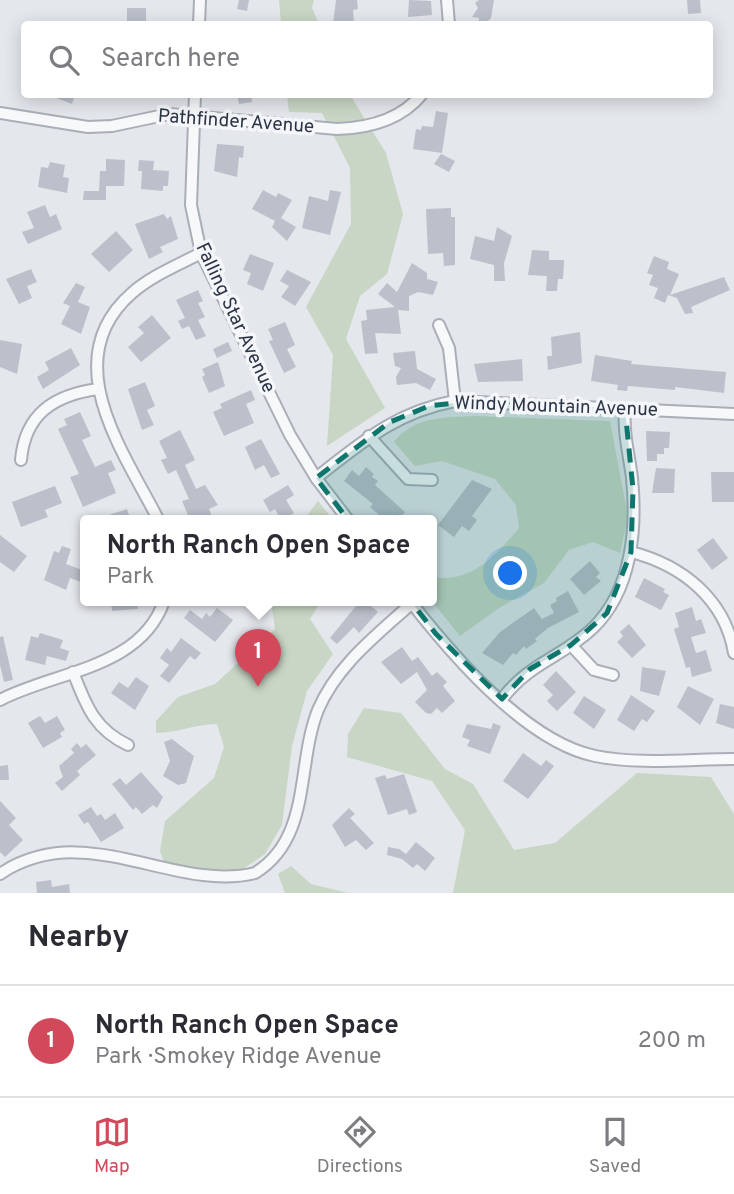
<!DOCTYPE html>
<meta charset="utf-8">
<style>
:root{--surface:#fff;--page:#f2f2f3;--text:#2b2b33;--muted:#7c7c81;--line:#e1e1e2;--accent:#d1495b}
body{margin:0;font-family:Overpass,sans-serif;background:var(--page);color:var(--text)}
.you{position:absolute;left:511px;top:574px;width:24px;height:24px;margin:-18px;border:5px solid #fff;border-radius:50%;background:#1a73e8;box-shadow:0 0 0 10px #1a73e833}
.badge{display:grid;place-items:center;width:46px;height:46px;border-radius:50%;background:var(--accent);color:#fff;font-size:23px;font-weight:700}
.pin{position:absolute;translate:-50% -58px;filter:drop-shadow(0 2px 4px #0008)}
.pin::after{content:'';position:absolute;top:37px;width:24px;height:21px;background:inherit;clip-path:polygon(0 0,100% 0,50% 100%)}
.popup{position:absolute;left:80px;top:515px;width:357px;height:91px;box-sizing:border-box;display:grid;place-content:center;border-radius:7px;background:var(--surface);filter:drop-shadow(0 2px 5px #0005);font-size:23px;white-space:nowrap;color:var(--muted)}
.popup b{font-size:26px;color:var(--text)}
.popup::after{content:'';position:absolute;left:50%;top:100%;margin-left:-14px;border:14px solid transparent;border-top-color:var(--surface)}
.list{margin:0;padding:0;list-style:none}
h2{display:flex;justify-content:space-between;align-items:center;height:91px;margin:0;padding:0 28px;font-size:30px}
h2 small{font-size:23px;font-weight:400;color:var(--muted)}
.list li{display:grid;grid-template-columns:46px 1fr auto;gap:21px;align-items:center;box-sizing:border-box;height:112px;padding:0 28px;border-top:2px solid var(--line)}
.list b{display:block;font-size:26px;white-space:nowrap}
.list p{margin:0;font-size:23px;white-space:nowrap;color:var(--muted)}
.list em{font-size:23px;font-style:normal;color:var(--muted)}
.icon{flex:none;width:38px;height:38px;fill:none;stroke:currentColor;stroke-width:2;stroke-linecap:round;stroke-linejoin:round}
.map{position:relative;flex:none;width:734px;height:893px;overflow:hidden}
.search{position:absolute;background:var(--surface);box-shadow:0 4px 18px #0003;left:21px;right:21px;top:21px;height:77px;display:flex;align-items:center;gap:18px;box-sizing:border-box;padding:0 24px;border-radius:7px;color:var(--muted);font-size:26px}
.sheet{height:203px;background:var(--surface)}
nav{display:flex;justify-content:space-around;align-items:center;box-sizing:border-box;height:98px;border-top:2px solid var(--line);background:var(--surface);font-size:19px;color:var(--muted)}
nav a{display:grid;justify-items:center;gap:4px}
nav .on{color:var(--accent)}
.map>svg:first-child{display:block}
.green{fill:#c9d6c5}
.building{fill:#bbc0ca}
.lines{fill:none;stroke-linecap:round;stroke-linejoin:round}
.minor-casing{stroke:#a9aeb7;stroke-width:14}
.minor{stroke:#f7f8fa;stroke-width:10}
.marked{fill:#0f766e;fill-opacity:0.2;stroke:#0f766e;stroke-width:5;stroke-dasharray:14 9;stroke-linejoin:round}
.labels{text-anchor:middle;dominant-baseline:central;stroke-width:7;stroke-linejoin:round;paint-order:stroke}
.street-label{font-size:19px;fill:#2b3445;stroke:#f4f6f9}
</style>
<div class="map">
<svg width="734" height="893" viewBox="0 0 734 893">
<rect width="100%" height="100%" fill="#e4e7ec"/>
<path class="green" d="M279,0h35l-2,8 7,16h-38z
M287,95h63l36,58 17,61 -16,60 -27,22 -14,43 39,69 -58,38 6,-91 -27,-48 45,-83 -1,-56 -28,-55 -33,-1z
M475,416l135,5 18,96 -8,36 -27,-11 -24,8 -25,33 -45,25 -39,28 -29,-36v-23c41,7 65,-22 88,-49l-3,-23 -21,-26 -53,-18 -27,5 -21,-24c19,-25 50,-25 81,-26z
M318,501l16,20h-31z
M271,601h50l-11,18 23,35 -26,37 -15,55 -10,79 -17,29 -28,19 -41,5 -31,-13 -5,-14 5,-30 49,-43 10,-31 -7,-23c-22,0 -39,9 -61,9v-12l22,-24 37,-13 60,-55z
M364,708l37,5 44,56 28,15 41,66 41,-7 82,-70 74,4 23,37v79h-281l12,-63 -33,-49 -85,-24 1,-23z
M291,866l20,18 37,9h-63l-7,-19z"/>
<path class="building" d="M239,0h10l-2,11 -10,-2z
M336,0h21l1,9 -5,1 1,14h-21z
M409,0l22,1 1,14 -24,2z
M479,0h15l-3,18 -6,6h-7l1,-6 -7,-1 6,-9 -3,-5z
M687,0h13l1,13 -13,1z
M127,8h19v16h-19z
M46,94h29l-3,10z
M237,94h14l1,8 -13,2z
M436,111l12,2 -6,40 -29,-4 3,-20 5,1 1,-4 11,1z
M217,144l27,2 -1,12 -4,-1 -2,20 -23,-6z
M441,154l14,7 -6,11 -15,-8z
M106,159l19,1 -1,26h-18v14h-23l1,-9h15l1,-20h6z
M139,160l15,1 -1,9 16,1 -1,15h-5v5l-22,-2 1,-18h-4z
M50,162l15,3 -2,12 6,1 -2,15 -29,-6 3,-20 7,1z
M263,190l13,7 2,-4 14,7 -11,18 15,9 -9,14 -15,-14 3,-6 -23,-12z
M330,190l11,2 -11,43 -28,-7 7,-32 19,5z
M45,205l5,12 6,-3 6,15 -34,15 -6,-12 12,-4 -7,-16z
M451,208v9h4v48l-11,1 -1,-13 -15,1 -2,-45z
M164,214l3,5 4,-3 7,23 -18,8 3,5 -14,7 -14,-35z
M497,227l15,9 -8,27 1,18h-11v-16l-24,-6 5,-23 19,5z
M116,231l17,19 -24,22 -18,-18z
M532,250l17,1v9h15l-1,19h-5l-1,12h-11l1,-15 -19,-1z
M250,254l24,9 -11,28 -16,-7 4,-11 -8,-3z
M654,256l15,6 -2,7 12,5 -9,21 54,-18 6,13 -39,17 2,6 -8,1 -8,-16 -9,-3 -3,8 -11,-5 4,-10 -9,-3 4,-10 -6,-2z
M412,263l15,10v6l11,3 -5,13 -15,-3 -9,4v15l-11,-1 3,24 -26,-1 3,20 -13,1 -4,-33 6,-1 -1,-10 29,-3 -17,-13 9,-11 10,9z
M31,269l6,13 -10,4 5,12 -13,6 -13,-25z
M287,270l24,12 -16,24 -14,-9 8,-11 -9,-5z
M76,283l9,4 -7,15 12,5 -9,27 -20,-10 9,-18 -7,-3z
M198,290l5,11 -5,2 7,14 -7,3 8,16 -10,4 -7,-14 -7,3 -4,-8 7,-3 -9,-18z
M152,315l19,23 -30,24 -13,-15 16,-14 -6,-6z
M285,322l10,23 -8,4 9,18 -12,6 -15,-32 4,-1 -5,-11z
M580,332l2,31 -34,7 -1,-14h5l-1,-19z
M0,340l22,4 -5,30 -17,-7z
M228,342l4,9 -15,7 -4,-9z
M71,348l9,17 -37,24 -6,-12 12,-7 -4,-8z
M415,351l2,18 19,10 -6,11 -14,-7 -19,2 -1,-8 5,-9 -6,-2 -2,-13z
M595,355l37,6 -1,3 95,8 -2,21 -49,-6v3l-47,-4 -1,5 -10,-1 1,-5 -27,-4z
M522,359l1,22 -45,1 -4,-18z
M218,362l7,24 -16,7 -7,-16 3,-2 -3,-6z
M145,382l10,24 -8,4 7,15 -12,5 -14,-41z
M251,390l4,10 -9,4 8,19 -30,13 -11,-24 9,-4 -2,-4z
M80,412l11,24 -9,4 13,27 16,-7 5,10 -8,3 8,20 -33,14 -13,-30 9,-3 -21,-45 9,-4 -3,-6z
M180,430l15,30 -10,5 11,24 9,-4 13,20 -9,4 3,8 -9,4h-28l13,-6 -6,-14 7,-2 -13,-29 -8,4 -7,-14 6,-2 -8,-17z
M646,431l24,1 -1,16h-5v6h-7v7h-10z
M261,439l19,35 -9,4 -7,-13 -9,5 -10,-23z
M366,467l8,7 -2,3 6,4 -3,4 30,27 -6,7 -7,-5 -6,7 -16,-14 3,-3 -29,-23 8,-11 7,6z
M656,468l19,1 -1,24h-22z
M711,472h23v30h-22z
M472,480l20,9 -20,27 5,4 -8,11 -7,-5 -8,11 -16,-12z
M288,485l6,10 -8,5 8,13 -13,7 -6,-11 -5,3 -7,-12z
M55,486l7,17 -17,7 3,7 -27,10 -9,-25z
M127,509l4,12h-20l-2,-6z
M0,535l27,21 -13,16 -14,-10z
M713,538l15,20 -16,12 -15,-20z
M62,546l9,3 -5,15 19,7 -4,11 -11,-4 -4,12 -22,-10 10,-29 5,2z
M590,561l10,12 -4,4 5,4 -17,14 -14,-16z
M644,578l21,11 -2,3 6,3 -8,15 -26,-13z
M568,591l11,21 -31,16 -13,11 2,2 -11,8 -2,-3 -8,9 -3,-2 -10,12 -21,-12 18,-21 34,-24 8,11 12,-6 -4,-8 7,-4 -1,-3z
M111,601h26l1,8 -26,2z
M360,601h16l-5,5 7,6 -19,21 -5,-6 -17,17 -7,-6z
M692,607l4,14 5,-2 5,14 -15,4 5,16 10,-3 6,21 -20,6 -2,-10 -4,1 -12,-39 5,-2 -4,-14z
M217,608l16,12 -18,22 -31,-24 6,-8 12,9 4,-6 4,4z
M629,624l17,21 -14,13 -15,-16 6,-6 -3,-4z
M40,633l23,7 -3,8 9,3 -3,10 -19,-5 -2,9 -20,-5 6,-24 7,2z
M3,636l10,44 -9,2 -4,-17v-28z
M181,638l20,15 -6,7 -5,-4 -21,27 -9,-7 9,-11 -9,-7 7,-10 4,4z
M402,647l10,14 6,-4 14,19 5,-4 10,10 -4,4 12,15 -13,12 -5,-5 -6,6 -5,-1 -11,-11 12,-12 -10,-18 -16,12 -20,-22z
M642,667l24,4 -7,25 -19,-5z
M556,671l20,21 -19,19 -10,-10 6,-6 -10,-10z
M136,677l13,9 -14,24 -24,-17 8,-11 9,6z
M688,686l26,13 -14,26 -23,-18z
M631,695l24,16 -8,11 -5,-3 -8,12 -17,-11z
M584,696l22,14 -12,19 -21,-16z
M720,704l14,3v22l-18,-6z
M40,716l5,7 12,-7 8,14 -5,3 2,4 -19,11 -15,-25z
M493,723l8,3 -11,28 -23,-8 3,-6 -8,-3 5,-13 24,5z
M172,739l22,17 -8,27 -8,2 -15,-9 7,-15 -6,-19z
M77,743l4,5 5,-4 10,11 -19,16 3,4 -18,16 -7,-8 8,-6 -4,-11 15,-13 -3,-4z
M523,753l18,13 5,-6 8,6 -26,33 -25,-18z
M8,765l1,15h-9v-14z
M141,772l22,25 -6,11 -4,-3 -11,9 -6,-7 -3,3 -21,-26 8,-6 6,7z
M404,774l13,38 -8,3 -2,-6 -19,6 -13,-37 10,-3 2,4z
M0,801l16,17 -7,7 14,15 -18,17 -5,-5z
M91,807l6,9 4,-2 4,6 10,-7 9,15 -23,14 -13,-20 -4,2 -6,-9z
M349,808l6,6 -5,4 24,25 -8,7 -10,-10 -11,7 -13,-22z
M416,842l19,16 -10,13 -8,-7 -4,4 -11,-9 -15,-4 1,-8 11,2 7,5z
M51,880l1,7 17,-3 1,9h-33l-1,-11z"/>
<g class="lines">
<g class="minor-casing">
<path id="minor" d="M447,0l2,24
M199,24l1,-24
M195,94l-4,111 10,48 89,182 26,43 33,43
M0,113l88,14 24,-1 57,-12 168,15c32,-1 64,-9 85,-35
M439,325l10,23 6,53
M369,436l39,43 24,1
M21,460c4,-46 33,-65 77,-71
M316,478c46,-36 80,-66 139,-77l279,13
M159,521c-35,-69 -104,-161 -27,-228 19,-17 46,-28 69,-40
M631,552c51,13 94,47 103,101
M410,601c42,54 117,141 185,155 45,9 94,3 139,3
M571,645l23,25 19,5
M73,672c13,33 21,57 55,73
M502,699c28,-37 61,-42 91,-71 39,-38 44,-99 39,-150 -3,-24 -9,-45 -7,-69
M0,700c55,-29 141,-31 164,-99
M0,874c85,-57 173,19 255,-1 57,-35 41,-108 63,-163 19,-45 59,-75 94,-107"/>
</g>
<use href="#minor" class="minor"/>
</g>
<path class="marked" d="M481,400l144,9 8,80 -2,63 -24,61 -36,32 -41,24 -28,30 -66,-65 -120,-156 74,-56 39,-16z"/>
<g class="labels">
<g class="street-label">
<text transform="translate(236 122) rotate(4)">Pathfinder Avenue</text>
<text transform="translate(235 318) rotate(65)">Falling Star Avenue</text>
<text transform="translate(556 407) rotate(2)">Windy Mountain Avenue</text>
</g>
</g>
</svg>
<div class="you"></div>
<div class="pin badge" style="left:258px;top:687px">1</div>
<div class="popup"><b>North Ranch Open Space</b>Park</div>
<div class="search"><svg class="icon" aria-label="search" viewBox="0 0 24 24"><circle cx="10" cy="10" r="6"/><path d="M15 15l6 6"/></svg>Search here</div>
</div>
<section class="sheet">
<h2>Nearby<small></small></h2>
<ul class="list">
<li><span class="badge">1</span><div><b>North Ranch Open Space</b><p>Park · Smokey Ridge Avenue</p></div><em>200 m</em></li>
</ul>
</section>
<nav>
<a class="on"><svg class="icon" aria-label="map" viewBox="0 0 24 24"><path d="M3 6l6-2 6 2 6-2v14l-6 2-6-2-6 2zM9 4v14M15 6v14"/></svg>Map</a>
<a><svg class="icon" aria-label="directions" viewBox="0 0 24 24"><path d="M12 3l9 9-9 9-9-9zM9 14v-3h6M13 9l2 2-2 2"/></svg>Directions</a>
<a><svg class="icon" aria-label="saved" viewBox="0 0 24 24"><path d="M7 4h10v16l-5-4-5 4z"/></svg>Saved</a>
</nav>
